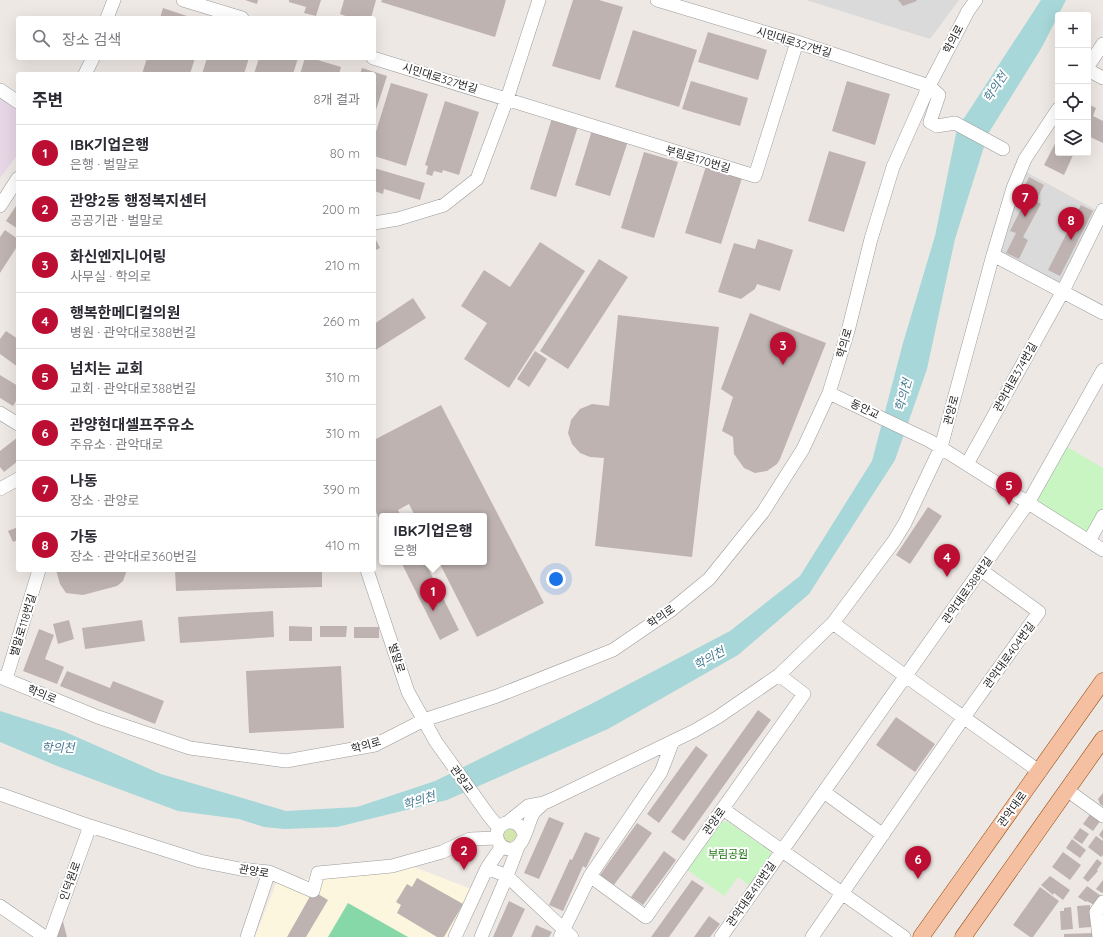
<!DOCTYPE html>
<html lang="ko">
<meta charset="utf-8">
<style>
:root{--surface:#fff;--page:#f2f2f3;--text:#2b2b33;--muted:#7c7c81;--line:#e1e1e2;--accent:#bc0e32}
body{margin:0;font-family:Quicksand,"Noto Sans KR",sans-serif;background:var(--page);color:var(--text)}
.controls{position:absolute;right:12px;top:12px;display:grid;overflow:hidden;border-radius:4px;box-shadow:0 4px 16px #0002}
.controls button{width:36px;height:36px;display:grid;place-items:center;padding:0;border:0;border-bottom:1px solid var(--line);background:var(--surface);color:var(--text);font:20px sans-serif}
.you{position:absolute;left:556px;top:579px;width:14px;height:14px;margin:-10px;border:3px solid #fff;border-radius:50%;background:#1a73e8;box-shadow:0 0 0 6px #1a73e833}
.badge{display:grid;place-items:center;width:26px;height:26px;border-radius:50%;background:var(--accent);color:#fff;font-size:13px;font-weight:700}
.pin{position:absolute;translate:-50% -33px;filter:drop-shadow(0 1px 2px #0008)}
.pin::after{content:'';position:absolute;top:21px;width:14px;height:12px;background:inherit;clip-path:polygon(0 0,100% 0,50% 100%)}
.popup{position:absolute;left:379px;top:513px;width:108px;height:52px;box-sizing:border-box;display:grid;place-content:center;border-radius:4px;background:var(--surface);filter:drop-shadow(0 1px 3px #0005);font-size:13px;white-space:nowrap;color:var(--muted)}
.popup b{font-size:15px;color:var(--text)}
.popup::after{content:'';position:absolute;left:50%;top:100%;margin-left:-8px;border:8px solid transparent;border-top-color:var(--surface)}
.list{margin:0;padding:0;list-style:none}
h2{display:flex;justify-content:space-between;align-items:center;height:52px;margin:0;padding:0 16px;font-size:17px}
h2 small{font-size:13px;font-weight:400;color:var(--muted)}
.list li{display:grid;grid-template-columns:26px 1fr auto;gap:12px;align-items:center;box-sizing:border-box;height:56px;padding:0 16px;border-top:1px solid var(--line)}
.list b{display:block;font-size:15px;white-space:nowrap}
.list p{margin:0;font-size:13px;white-space:nowrap;color:var(--muted)}
.list em{font-size:13px;font-style:normal;color:var(--muted)}
.icon{flex:none;width:22px;height:22px;fill:none;stroke:currentColor;stroke-width:2;stroke-linecap:round;stroke-linejoin:round}
.map{position:relative;flex:none;width:1103px;height:937px;overflow:hidden}
.search{position:absolute;background:var(--surface);box-shadow:0 4px 16px #0002;left:16px;top:16px;width:360px;height:44px;display:flex;align-items:center;gap:10px;box-sizing:border-box;padding:0 14px;border-radius:4px;color:var(--muted);font-size:15px}
.panel{position:absolute;background:var(--surface);box-shadow:0 4px 16px #0002;left:16px;top:72px;width:360px;height:500px;border-radius:4px}
.map>svg:first-child{display:block}
.residential{fill:#dbdada}
.industrial{fill:#e6d6e6}
.education{fill:#fdf6de}
.grass{fill:#d4e5ad}
.park{fill:#c9f5c3}
.pitch{fill:#87d8a8}
.water{fill:#a7d7d8}
.building{fill:#beb3b1}
.lines{fill:none;stroke-linecap:round;stroke-linejoin:round}
.minor-casing{stroke:#9a9a9a;stroke-width:14}
.major-casing{stroke:#8c460a;stroke-width:17}
.minor{stroke:#fff;stroke-width:13}
.major{stroke:#f5c0a1;stroke-width:16}
.labels{text-anchor:middle;dominant-baseline:central;stroke-width:4;stroke-linejoin:round;paint-order:stroke}
.street-label{font-size:11px;fill:#1d1d1d;stroke:#fff}
.park-label{font-size:11px;fill:#1f7313;stroke:#fff}
.water-label{font-size:12px;font-style:italic;fill:#477a90;stroke:#fff}
</style>
<div class="map">
<svg width="1103" height="937" viewBox="0 0 1103 937">
<rect width="100%" height="100%" fill="#eee8e4"/>
<path class="residential" d="M806,0h153l-29,39z
M1026,172l72,39 -36,74 -62,-30 10,-50z"/>
<path class="industrial" d="M0,98l18,11v45l-18,24z"/>
<path class="education" d="M409,865l62,24 -24,48h-192l22,-56 50,-3z"/>
<path class="grass" d="M503 836a7 7 0 1 1 14 0a7 7 0 1 1-14 0Z"/>
<path class="park" d="M1064,445l39,23v41l-14,24 -3,1 -50,-32z
M727,821l43,30 2,6 -22,29 -12,-9 -14,19 -38,-27 34,-46z"/>
<path class="pitch" d="M348,903l60,34h-80z"/>
<path class="water" d="M1041,0h25l-24,47 -54,87 -33,105 -28,130 -32,91 -86,134 -71,61 -130,74 -161,71 -110,27 -53,2 -20,-2 -25,-8 -61,-8 -121,-45 -57,-24v-31l63,20 98,43 125,37 71,-4 78,-26 156,-77 139,-73 70,-55 72,-115 31,-118 32,-107 22,-107z"/>
<path class="building" d="M245,0h13l-1,4z
M289,0h32l-5,16 -12,-3 2,-6 -17,-5z
M344,0h32l-5,18h-20l-11,-4z
M382,0h124l-11,37 -114,-35z
M573,0h26l24,7 -23,73 -48,-14z
M898,0h18l1,1 -14,5z
M163,8l30,10h-33z
M633,30l64,20 -18,57 -64,-20z
M708,32l59,18 -9,30 -60,-18z
M147,58h48l-5,16h-48z
M207,58h42l-5,16h-42z
M259,58h39l-5,16h-39z
M305,58h6l30,9 -2,7h-39z
M362,68l25,8 -13,40v-42h-14z
M691,81l57,17 -8,28 -58,-17z
M847,81l43,13 -15,51 -43,-14z
M391,83l37,11 -22,72 -32,-10v-18z
M445,101l34,11 -20,63 -16,-5 -1,3 -8,-2 -2,5 -6,-2 2,-8 -3,-1z
M1088,104l8,4 -3,8 10,5v22l-15,-7z
M553,115l26,8 -23,74 -26,-8z
M593,127l36,11 -19,58 -35,-11z
M1058,138v15h16l-10,22 -20,-10z
M829,151l37,11 -22,70 -36,-11z
M644,152l34,10 -24,76 -33,-10z
M707,163l36,12 -22,69 -36,-11z
M374,168l51,15 -5,17 -36,-11 -1,5 -9,-3z
M1029,177l15,8 -8,16 5,3 -18,33 5,3 -9,19 -13,-6 10,-20 -6,-2 17,-34 -6,-3z
M18,203v26l-12,-8z
M1081,205l12,6 -33,65 -12,-6z
M5,230l13,9v6l-18,28v-36z
M374,236l6,12 -6,3z
M758,239l35,11 -13,41 -23,-7 -2,5 -14,10 -23,-7 16,-49 21,6z
M540,242l45,29 -76,117 -45,-29 23,-36 -26,-17 23,-36 26,17z
M599,259l29,18 -60,92 -28,-18z
M413,298l13,20 -52,33v-27z
M750,313l76,30 -46,116 -3,5 -10,7 -12,2 -11,-5 -10,-14 -1,-17 -11,-6 11,-34 -12,-8z
M618,315l101,12 -27,230 -97,-11 9,-88 -14,-1 -10,-4 -8,-9 -4,-11 3,-13 9,-11 12,-5 17,2z
M6,331l12,8v28l-18,-13v-15z
M535,351l12,8 -18,28 -12,-8z
M0,375l18,11v12l-5,8 -13,-8z
M441,405l103,198 -67,34 -38,-75h45v-46h-69l-6,-12 -11,6 3,6h-19v8l-8,-16v-68z
M18,437v24l-14,11 -4,-5v-16z
M928,507l14,9 -32,48 -14,-9z
M18,527v13l-5,2 -5,-11z
M401,562h24l34,68 -19,10z
M56,570h70v3l-3,8 -6,5 -34,9 -17,-2 -6,-9z
M175,570h147v17l-146,4z
M273,611l1,26 -94,6 -2,-26z
M69,620l5,19 -16,5 -5,-20z
M142,620l3,21 -60,8 -3,-21z
M289,626l23,1v14h-23z
M320,626h27l-1,11h-26z
M354,627h25v11h-25z
M39,629l15,6 -9,24 19,8 -7,17 -34,-13z
M341,666l3,62 -95,5 -3,-62z
M67,671l43,17 3,-7 51,20 -9,23 -95,-38z
M758,710l13,10 -87,121 -13,-9z
M896,717l39,27 -20,28 -39,-27z
M696,746l12,9 -49,68 -12,-9z
M1103,793v13l-3,-2 -2,-5z
M1091,813l10,7 -8,11 -10,-7z
M549,817l15,6 -25,56 -15,-6z
M637,823l15,10 -38,52 -14,-10z
M1080,828l9,6 -7,10 -9,-6z
M1103,829v10l-4,-4z
M585,832l15,6 -14,30 -3,-2 -20,45 -14,-6 21,-46 2,1z
M1096,836l7,5v14l-2,2 -13,-10z
M1072,839l14,11 -6,8 -14,-10z
M664,851l12,9 -33,45 -12,-8z
M1063,852l18,13 -11,15 -18,-13z
M1097,859l5,4 -5,7 1,1 -10,11 -5,-4z
M1050,876l20,14 -7,10 -9,-7 -1,2 -12,-10z
M417,878l46,26 -19,33h-7l-40,-24 4,-8 -5,-3 11,-18 5,3z
M692,880l12,8 -35,49h-18z
M1103,880v12l-1,1 -6,-4z
M1087,886l14,10 -7,9 -7,-4 -1,1 -8,-5z
M1040,887l19,14 -26,36h-3l-17,-12z
M313,891l15,9 -22,37h-19z
M509,901l16,8 -13,28h-19z
M1090,905l1,22 -12,1 -2,-22z
M1071,907l2,22 -12,1 -1,-19h4v-3z
M709,916l11,8 -10,13h-16z
M62,918l5,19h-11z
M536,925l16,7 -3,5h-18z
M1094,933v4h-30v-3z"/>
<g class="lines">
<g class="minor-casing">
<path id="minor" d="M183,0l59,18
M657,0l140,42 132,44 10,9 -9,27 7,4 18,-3 48,26
M107,18l7,-18
M373,58l382,118 42,-134
M1088,66l15,-22
M1088,70l15,8
M85,74l8,-16
M0,90l18,12
M0,206l18,-28
M374,223l24,-4 46,-14 33,-26 30,-80 32,-99
M993,255l110,58
M829,393l101,48 173,109
M0,413l18,11
M967,464l96,-173 40,-81
M0,489l18,-10
M1089,541l14,-25
M367,570l41,122 28,50 53,74 10,12
M833,623c68,51 138,99 207,149
M0,677l98,40 92,31 96,13 89,-16 49,-25 73,-24 116,-46 57,-39 39,-32 54,-67 40,-63 26,-56 19,-62 23,-92 22,-72 36,-81 39,-75 8,-11
M6,679l33,-109
M1067,790l36,26
M824,792l59,43
M0,794l90,32 110,35 40,8 29,3 44,19 5,-18 74,-7 50,-14 28,-13 27,-1
M723,809l181,128
M508,822l20,-16 16,-3 9,-4 141,-68 24,-14 61,-42 54,-52 61,-82 11,-18 36,-76 52,-192 20,-67 12,-29 33,-50
M524,834c-8,-24 -37,-7 -24,10 2,3 6,5 11,5 13,0 16,-24 22,-35 2,-4 7,-7 11,-11
M487,868l20,8 65,61
M590,876l56,41 158,-223 -25,-19
M0,906l45,31
M50,937l40,-111
M247,937l22,-65
M455,937l32,-69 15,-22
M481,937l26,-61 11,-29
M560,937l30,-61 71,-104 12,-31
M721,937l307,-434 75,-133
M812,937l152,-220 75,-105 -58,-42
M1099,937l-3,-25 7,-10"/>
</g>
<g class="major-casing">
<path id="major" d="M921,937l182,-256
M963,937l140,-198"/>
</g>
<use href="#minor" class="minor"/>
<use href="#major" class="major"/>
</g>
<g class="labels">
<g class="street-label">
<text transform="translate(953 39) rotate(-62)">학의로</text>
<text transform="translate(794 42) rotate(17)">시민대로327번길</text>
<text transform="translate(440 78) rotate(17)">시민대로327번길</text>
<text transform="translate(698 159) rotate(17)">부림로170번길</text>
<text transform="translate(844 343) rotate(-74)">학의로</text>
<text transform="translate(1015 377) rotate(-61)">관악대로374번길</text>
<text transform="translate(865 409) rotate(26)">동안교</text>
<text transform="translate(951 410) rotate(-75)">관양로</text>
<text transform="translate(967 590) rotate(-55)">관악대로388번길</text>
<text transform="translate(661 616) rotate(-35)">학의로</text>
<text transform="translate(23 625) rotate(-73)">벌말로118번길</text>
<text transform="translate(1009 655) rotate(-54)">관악대로404번길</text>
<text transform="translate(397 658) rotate(72)">벌말로</text>
<text transform="translate(42 694) rotate(22)">학의로</text>
<text transform="translate(366 745) rotate(-16)">학의로</text>
<text transform="translate(462 779) rotate(54)">관양교</text>
<text transform="translate(1012 809) rotate(-54)">관악대로</text>
<text transform="translate(714 821) rotate(-55)">관양로</text>
<text transform="translate(254 871) rotate(10)">관양로</text>
<text transform="translate(70 881) rotate(-70)">인덕원로</text>
<text transform="translate(751 894) rotate(-55)">관악대로418번길</text>
</g>
<g class="park-label">
<text x="728" y="854">부림공원</text>
</g>
<g class="water-label">
<text transform="translate(995 87) rotate(-57)">학의천</text>
<text transform="translate(903 395) rotate(-75)">학의천</text>
<text transform="translate(709 658) rotate(-29)">학의천</text>
<text x="58" y="747">학의천</text>
<text transform="translate(419 800) rotate(-17)">학의천</text>
</g>
</g>
</svg>
<div class="controls">
<button>+</button>
<button>−</button>
<button><svg class="icon" aria-label="locate" viewBox="0 0 24 24"><circle cx="12" cy="12" r="6"/><path d="M12 2v4M12 18v4M2 12h4M18 12h4"/></svg></button>
<button><svg class="icon" aria-label="layers" viewBox="0 0 24 24"><path d="M12 4l9 5-9 5-9-5zM3 14l9 5 9-5"/></svg></button>
</div>
<div class="you"></div>
<div class="pin badge" style="left:433px;top:611px">1</div>
<div class="popup"><b>IBK기업은행</b>은행</div>
<div class="pin badge" style="left:464px;top:870px">2</div>
<div class="pin badge" style="left:783px;top:365px">3</div>
<div class="pin badge" style="left:947px;top:577px">4</div>
<div class="pin badge" style="left:1009px;top:505px">5</div>
<div class="pin badge" style="left:918px;top:879px">6</div>
<div class="pin badge" style="left:1025px;top:217px">7</div>
<div class="pin badge" style="left:1071px;top:240px">8</div>
<div class="search"><svg class="icon" aria-label="search" viewBox="0 0 24 24"><circle cx="10" cy="10" r="6"/><path d="M15 15l6 6"/></svg>장소 검색</div>
<section class="panel">
<h2>주변<small>8개 결과</small></h2>
<ul class="list">
<li><span class="badge">1</span><div><b>IBK기업은행</b><p>은행 · 벌말로</p></div><em>80 m</em></li>
<li><span class="badge">2</span><div><b>관양2동 행정복지센터</b><p>공공기관 · 벌말로</p></div><em>200 m</em></li>
<li><span class="badge">3</span><div><b>화신엔지니어링</b><p>사무실 · 학의로</p></div><em>210 m</em></li>
<li><span class="badge">4</span><div><b>행복한메디컬의원</b><p>병원 · 관악대로388번길</p></div><em>260 m</em></li>
<li><span class="badge">5</span><div><b>넘치는 교회</b><p>교회 · 관악대로388번길</p></div><em>310 m</em></li>
<li><span class="badge">6</span><div><b>관양현대셀프주유소</b><p>주유소 · 관악대로</p></div><em>310 m</em></li>
<li><span class="badge">7</span><div><b>나동</b><p>장소 · 관양로</p></div><em>390 m</em></li>
<li><span class="badge">8</span><div><b>가동</b><p>장소 · 관악대로360번길</p></div><em>410 m</em></li>
</ul>
</section>
</div>
